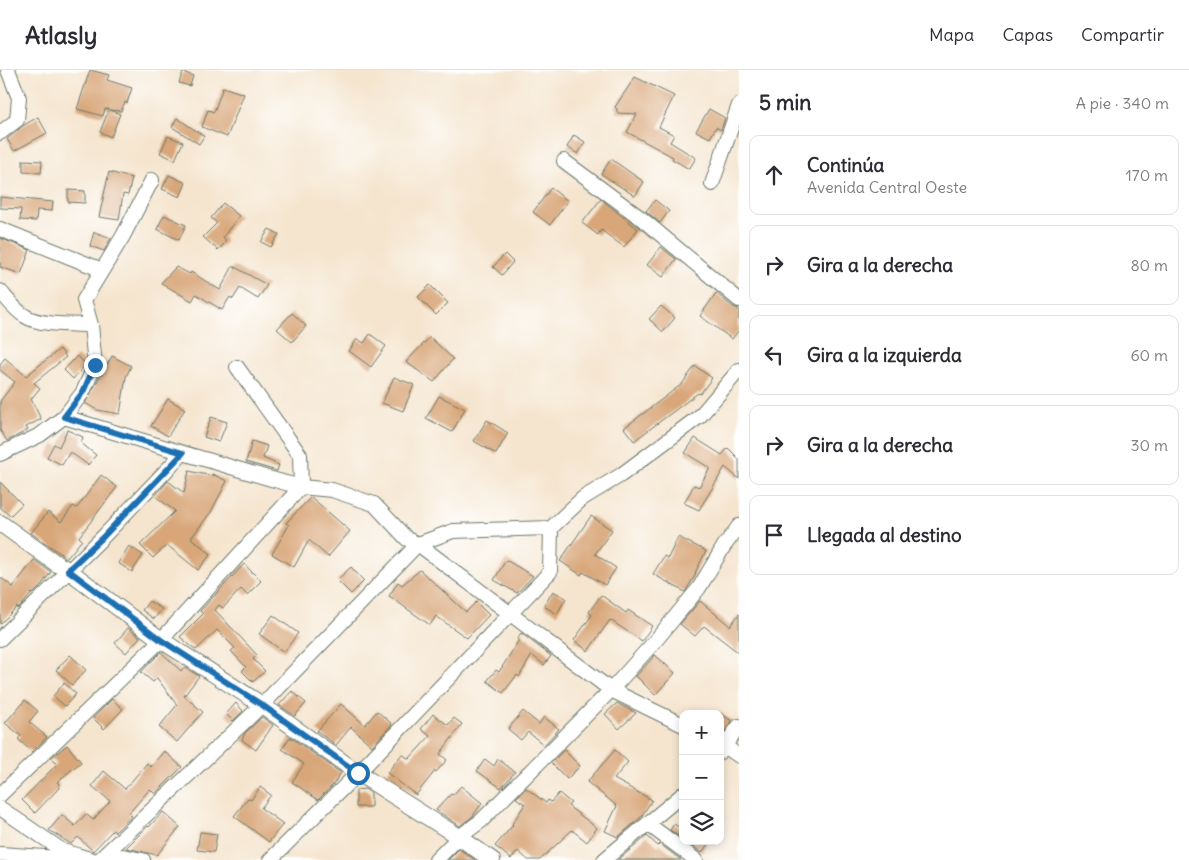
<!DOCTYPE html>
<html lang="es">
<meta charset="utf-8">
<style>
:root{--surface:#fff;--page:#f2f2f3;--text:#2b2b33;--muted:#7c7c81;--line:#e1e1e2}
body{margin:0;font-family:Delius,sans-serif;background:var(--page);color:var(--text)}
.controls{position:absolute;right:15px;bottom:15px;display:grid;overflow:hidden;border-radius:10px;box-shadow:0 2px 8px #0003}
.controls button{width:45px;height:45px;display:grid;place-items:center;padding:0;border:0;border-bottom:1px solid var(--line);background:var(--surface);color:var(--text);font:25px sans-serif}
.stop{position:absolute;width:15px;height:15px;margin:-11px;border:4px solid #1f6fb2;border-radius:50%;background:#fff}
.stop.end{background:#1f6fb2;border-color:#fff;box-shadow:0 1px 5px #0008}
.list{margin:0;padding:0;list-style:none}
h2{display:flex;justify-content:space-between;align-items:center;height:65px;margin:0;padding:0 20px;font-size:21px}
h2 small{font-size:16px;font-weight:400;color:var(--muted)}
.list li{display:grid;grid-template-columns:32px 1fr auto;gap:15px;align-items:center;box-sizing:border-box;height:80px;margin:0 10px 10px;padding:0 10px;border:1px solid var(--line);border-radius:10px}
.list b{display:block;font-size:19px;white-space:nowrap}
.list p{margin:0;font-size:16px;white-space:nowrap;color:var(--muted)}
.list em{font-size:16px;font-style:normal;color:var(--muted)}
.icon{flex:none;width:28px;height:28px;fill:none;stroke:currentColor;stroke-width:2;stroke-linecap:round;stroke-linejoin:round}
.map{position:relative;flex:none;width:739px;height:790px;overflow:hidden}
header{display:flex;align-items:center;gap:30px;box-sizing:border-box;height:70px;padding:0 25px;background:var(--surface);border-bottom:1px solid var(--line)}
header strong{font-size:24px}
nav{display:flex;gap:28px;margin-inline-start:auto;font-size:18px}
main{display:flex}
aside{flex:1;background:var(--surface)}
.map>svg:first-child{display:block}
.building{fill:#d8a678}
.lines{fill:none;stroke-linecap:round;stroke-linejoin:round}
.minor-casing{stroke:#6a786a;stroke-width:16}
.tertiary-casing{stroke:#6a786a;stroke-width:18}
.minor{stroke:#fff;stroke-width:14}
.tertiary{stroke:#fff;stroke-width:16}
.route{stroke:#1f6fb2;stroke-width:6}
</style>
<header>
<strong>Atlasly</strong>
<nav><a>Mapa</a><a>Capas</a><a>Compartir</a></nav>
</header>
<main>
<div class="map">
<svg width="739" height="790" viewBox="0 0 739 790">
<rect width="100%" height="100%" fill="#fff"/>
<filter id="ink" filterUnits="userSpaceOnUse"><feTurbulence type="fractalNoise" baseFrequency=".02" numOctaves="2"/><feDisplacementMap in="SourceGraphic" scale="10" xChannelSelector="R" yChannelSelector="G"/><feConvolveMatrix kernelMatrix="1 2 1 2 8 2 1 2 1" color-interpolation-filters="sRGB"/></filter>
<filter id="wash" filterUnits="userSpaceOnUse"><feTurbulence type="fractalNoise" baseFrequency=".0096" numOctaves="4" result="noise"/><feDisplacementMap in="SourceGraphic" scale="20" xChannelSelector="R" yChannelSelector="G"/><feGaussianBlur stdDeviation="1.12" result="paint"/><feColorMatrix in="noise" values="0 0 0 0 0 0 0 0 0 0 0 0 0 0 0 0 0 1.4 0 .05"/><feComposite in="paint" operator="in"/></filter>
<g filter="url(#wash)">
<rect width="100%" height="100%" fill="#f5e5cf"/>
<g id="blocks">
<path class="building" d="M90,0l19,5 -2,5 25,8 -5,15 -2,-1 -4,9 -11,-1 10,4 -9,23 -11,-5 9,-23h-4l-2,7 -26,-7z
M183,2l10,4 -3,10 -11,-3z
M635,7l39,19 -15,31 15,8 -4,7 26,16 -7,11 -17,-10 1,-2 -46,-25 10,-18 -20,-1v-4l-2,-2z
M223,17l21,7 -17,43 -25,-10 6,-17 6,2z
M709,39l16,9 -4,12 -5,-3 -6,11 -14,-7z
M38,47l9,16 -33,18 -7,-12 17,-14z
M177,48l27,18 -5,8 -27,-17z
M574,65l11,7 -7,12 -11,-7z
M168,66l15,6 -8,18 -15,-7z
M611,89l33,23 -9,14 -34,-22z
M23,90l19,1 -1,12 -18,-1z
M109,102l23,6 -4,17 -5,-1 -4,26 -20,-3z
M169,105l17,8 -6,14 -18,-8z
M551,118l17,13 -18,24 -17,-13z
M68,120l17,1v12l-17,-1z
M0,127l53,5 -1,9 -15,-1 -1,11 -16,-1 1,-11 -21,-1z
M601,129l37,30 -14,18 -23,-17 -3,5 -16,-12z
M655,130l14,11 -9,12 -14,-12z
M223,133l16,13 -16,21 2,2v4l-7,7 -15,-13 14,-14 -6,-5z
M164,145l22,10 -7,15 -22,-11z
M269,159l10,5 -8,13 -10,-5z
M94,162l17,6 -7,13 -14,-5z
M0,168l30,12 -9,24 -21,-7z
M661,177l15,12 -13,18 -16,-12z
M505,184l8,8 -11,13 -9,-8z
M233,196l34,19 -9,14 -18,-11 -7,11 -3,-2 -8,13 -26,-16 -4,7 -31,-18 15,-16 14,7 1,-2 29,18z
M430,215l18,18 -12,12 -18,-18z
M716,223l17,14 6,2v21l-7,9 -32,-23z
M661,236l14,12 -12,14 -14,-13z
M292,243l14,13 -14,16 -15,-13z
M370,264l16,12 -15,21 -22,-16 8,-12 7,4z
M430,267l23,22 -19,23 -28,-20z
M60,279l6,8 -32,26 6,5 -9,11 10,20 -15,8 2,3 -21,11 -7,-11v-29l15,-19 -15,-12v-6l5,-6 21,18z
M77,286l9,8 -13,15 -9,-9z
M112,286l19,10 -5,11 -6,37 -23,-4 -12,-7z
M695,296l17,12 -12,16 -2,-1 -64,48 -10,-13 58,-44z
M394,307l20,8 -11,26 -21,-8z
M439,326l26,13 -13,23 -26,-14z
M168,329l17,10 -17,27 -17,-10z
M211,347l16,5 -8,20 -15,-5z
M487,350l21,13 -12,21 -22,-13z
M67,360l16,7 -2,6 15,12 -8,10 -18,-13 -8,13 -15,-8 7,-13 5,3z
M695,368l27,17 6,-7 11,11v20l-14,-12 -26,43 -15,-7 10,-18 5,2 11,-19 -25,-15z
M252,371l15,5 -4,12 16,7 -2,6 -31,-9z
M189,401l23,5v-2l15,7 -16,31 -20,26 20,16 -13,16 -31,-25 -14,13 -13,-13 35,-34 -20,-15 13,-15 16,12z
M101,405l16,12 -38,50 3,3 -15,18 -36,-25 17,-21 13,10 12,-16 4,2z
M0,412l22,22 -12,12 -10,-9z
M311,427l39,34 -22,26 -19,-17 -15,27 -22,-13 17,-29 -3,-2z
M591,446l21,14 -17,24 21,14 -11,17 -22,-13 -2,3 -21,-14z
M678,467l28,14 -11,22 1,1 -11,18 -32,-18 11,-18 4,2z
M129,476l14,9 -11,17 -14,-9z
M34,490l17,12 -11,15 -7,7 -1,-1 -10,12 -4,4 -1,-2 -17,17v-47l13,10z
M506,490l27,16 -16,17 -23,-13z
M244,494l17,17 -14,14 -6,-6 -18,19 -4,-3 -4,5 42,45 -4,4 12,12 -12,11 -11,-11 4,-4 -15,-16 4,-3 -18,-18 -21,20 -16,-13 23,-23 -3,-3z
M351,497l13,14 -13,13 -14,-14z
M420,500l46,42 10,-10 13,13 -22,23 -31,-22 -6,9 -41,-29 9,-14 4,3z
M553,521l13,7 -9,16 -13,-8z
M601,525l25,18 2,-3 24,16 -10,15 -32,-21 -22,31 -14,-11 18,-25 -3,-3z
M149,531l13,8 -8,10 -12,-9z
M700,531l30,25 9,-12v39l-35,-27 -9,10 -15,-12z
M273,545l25,18 -14,19 -25,-18z
M128,558l12,9 -14,16 -11,-10z
M521,563l30,23 -7,9 -12,-10 -13,22 -2,-2 -14,18 -16,-12 9,-11 3,2 20,-32 -2,-1z
M161,582l20,19 3,-4 15,9 -15,20 19,16 -26,30 -18,-15 18,-22 -20,-27 -4,4 -12,-10z
M70,585l16,15 -14,15 -16,-15z
M655,585l20,18 -20,22 -19,-19z
M64,613l12,11 -11,12 -12,-10z
M292,621l14,12 -11,13 -16,-11z
M112,629l11,10 -19,20 -11,-11z
M25,630l13,11 -9,11 18,15 -15,15 -14,-13 3,-3 -16,-13z
M236,633l7,8 -10,10 -7,-7z
M617,633l19,10 -17,16 -14,-15z
M341,634l24,21 12,-14 15,13 -20,22 -21,-19 -15,18 -19,-14z
M523,641l16,13 5,-7 15,12 -15,16 -16,-13 -7,8 -13,-11z
M720,643l12,8 -9,13 -3,-2z
M433,644l15,11 6,-7 8,6 -22,30 7,6 -11,12 -1,-1 -19,24 -29,-22 15,-19 7,5 21,-23 -9,-7z
M262,647l11,8 -17,25 -14,-10 3,-7z
M290,667l51,36 -9,13 -14,14 -26,-18 12,-18 -22,-15z
M67,675l14,17 -24,20 2,2v4l-24,25 -13,-13 35,-36 -6,-6z
M564,680l16,16 -13,13 -16,-16z
M615,680l13,12 -14,17 38,21 -11,17 -23,20 -13,-6 12,-25 -30,-24z
M164,681l18,16 -27,27 -5,-5 -22,25 4,2 -17,16 -2,-2 -20,21 -15,-14 -7,7 -22,-14 13,-15 13,11 11,-12 7,6 17,-19 -18,-15 12,-15 21,18 22,-26 4,4z
M485,689l9,7 4,-7 17,13 -14,16 -24,-17z
M461,716l21,17 -10,14 -12,9 -24,-16 15,-16 2,1z
M260,717l11,8 -10,13 22,16 -14,18 -35,-26 14,-18 3,2z
M526,718l20,15 2,-3 3,2 8,-9 12,10 -3,3 29,22 -10,14 -15,-12 -32,30h-12l-10,-9 -7,8 -16,-13 18,-21 -1,-1 13,-20 -9,-6z
M365,719l6,4v14h-15v-17z
M163,742l17,15 -23,28 -31,-7 22,-22 1,1z
M674,754l9,6v9l-13,-9z
M200,762l17,2 -3,18 -17,-2z
M647,766l11,10 2,-2 21,16h-63z
M686,771h24l-8,12z
M459,779l16,11h-27z"/>
</g>
</g>
<g filter="url(#ink)">
<use href="#blocks" fill-opacity="0" stroke="#6a786a" stroke-width="1"/>
<g class="lines">
<g class="minor-casing">
<path id="minor" d="M0,63l17,-13 2,-22 -11,-28
M564,91l78,58 97,81
M712,114l27,-79
M0,159l102,41
M0,221c8,9 15,19 25,25 15,10 48,8 66,9
M237,297l63,88 1,32 31,3 42,14 33,35 11,5 193,146 72,35
M64,347l119,36
M0,384l40,-19 24,-18 19,-25 12,-27 -4,-40 -7,-25 39,-64 29,-56
M0,569l102,-101 81,-85c40,11 78,24 118,34l-140,153 -161,155
M720,673l19,13
M720,682l19,-26
M0,738l63,43 30,9
M648,754l48,36
M0,784l74,5
M99,790l163,-155 156,-161 35,-13 98,-3 32,-30 38,-23 79,-59 39,-46
M104,790l19,-4 20,4
M270,790l88,-87 192,-201 1,-44
M436,790l23,-23 22,-16 130,-131 45,-50 43,-52 25,-42 15,-20
M604,790l79,-66"/>
</g>
<g class="tertiary-casing">
<path id="tertiary" d="M0,453l57,41 11,6 93,70 101,65 96,68 101,64 33,23"/>
</g>
<use href="#minor" class="minor"/>
<use href="#tertiary" class="tertiary"/>
</g>
</g>
<g class="lines" filter="url(#ink)">
<path class="route" d="M95,295l-12,27 -19,25 119,36 -81,85 -34,32 93,70 101,65 96,68"/>
</g>
</svg>
<div class="controls">
<button>+</button>
<button>−</button>
<button><svg class="icon" aria-label="layers" viewBox="0 0 24 24"><path d="M12 4l9 5-9 5-9-5zM3 14l9 5 9-5"/></svg></button>
</div>
<div class="stop" style="left:358px;top:703px"></div>
<div class="stop end" style="left:95px;top:295px"></div>
</div>
<aside>
<h2>5 min<small>A pie · 340 m</small></h2>
<ul class="list">
<li><svg class="icon" aria-label="ahead" viewBox="0 0 24 24"><path d="M12 20V5M6 11l6-6 6 6"/></svg><div><b>Continúa</b><p>Avenida Central Oeste</p></div><em>170 m</em></li>
<li><svg class="icon" aria-label="right" viewBox="0 0 24 24"><path d="M7 20v-9h11M14 6l5 5-5 5"/></svg><div><b>Gira a la derecha</b></div><em>80 m</em></li>
<li><svg class="icon" aria-label="left" viewBox="0 0 24 24"><path d="M17 20v-9H6M10 6l-5 5 5 5"/></svg><div><b>Gira a la izquierda</b></div><em>60 m</em></li>
<li><svg class="icon" aria-label="right" viewBox="0 0 24 24"><path d="M7 20v-9h11M14 6l5 5-5 5"/></svg><div><b>Gira a la derecha</b></div><em>30 m</em></li>
<li><svg class="icon" aria-label="arrive" viewBox="0 0 24 24"><path d="M6 21V4h12l-3 4 3 4H6"/></svg><div><b>Llegada al destino</b></div></li>
</ul>
</aside>
</main>
